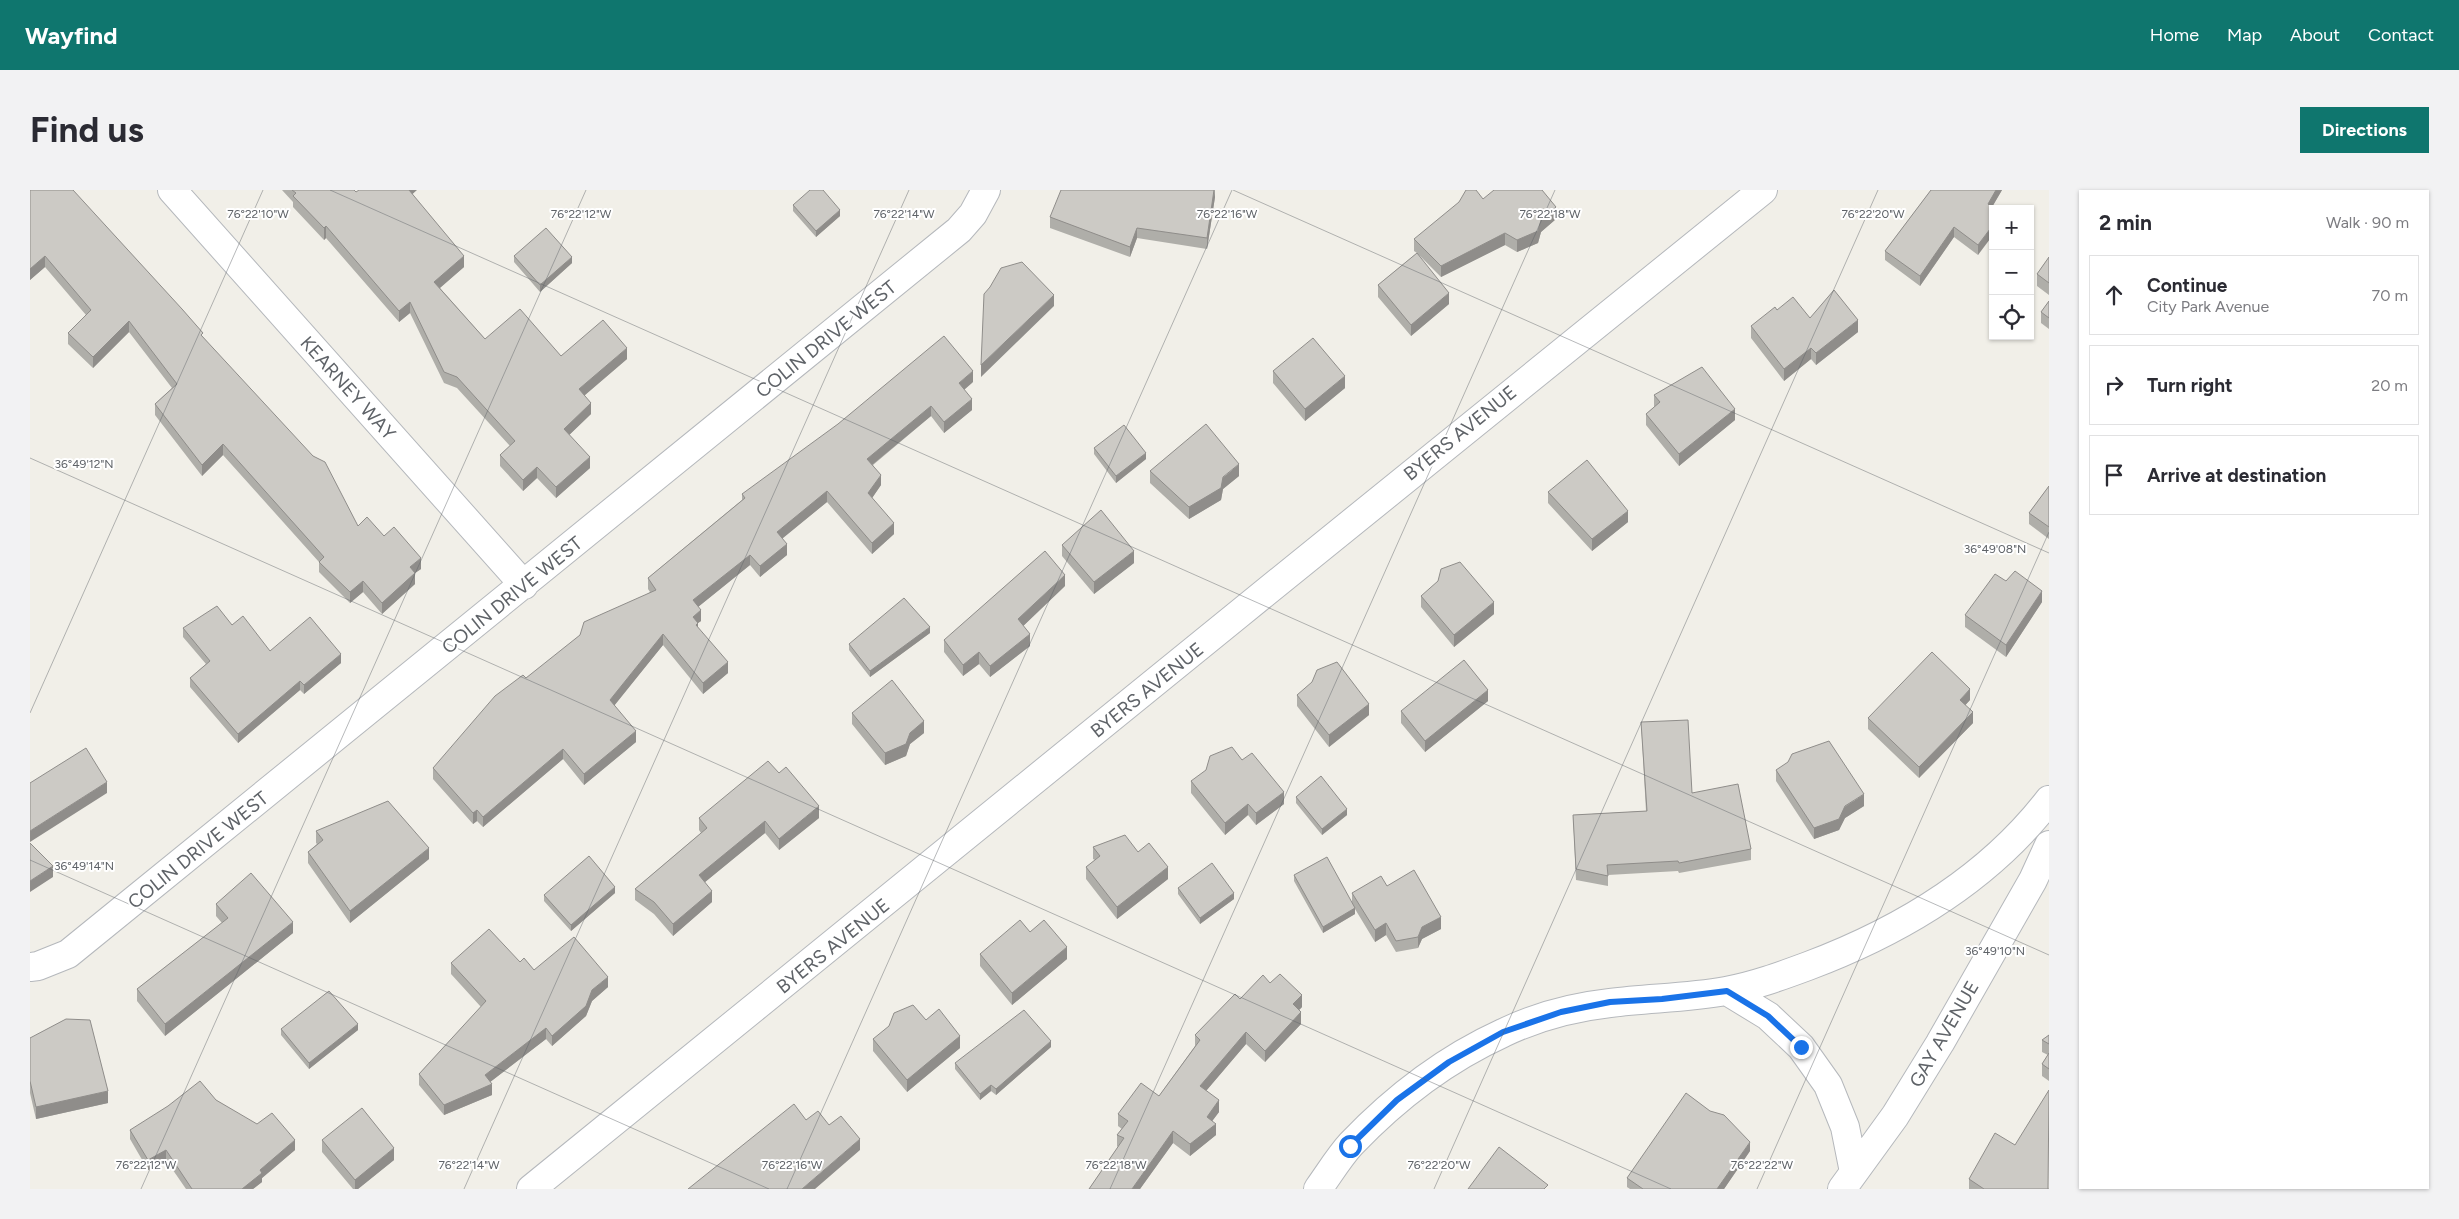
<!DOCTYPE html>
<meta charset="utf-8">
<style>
:root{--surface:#fff;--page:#f2f2f3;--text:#2b2b33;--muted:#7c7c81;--line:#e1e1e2;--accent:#0f766e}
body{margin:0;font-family:Figtree,sans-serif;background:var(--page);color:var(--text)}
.controls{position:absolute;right:15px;top:15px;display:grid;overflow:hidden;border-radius:0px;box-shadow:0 1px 4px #0004}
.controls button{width:45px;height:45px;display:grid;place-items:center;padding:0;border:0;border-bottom:1px solid var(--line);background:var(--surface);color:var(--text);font:25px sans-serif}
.stop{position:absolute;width:15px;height:15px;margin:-11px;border:4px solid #1a73e8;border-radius:50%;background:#fff}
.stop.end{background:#1a73e8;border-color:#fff;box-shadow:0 1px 5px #0008}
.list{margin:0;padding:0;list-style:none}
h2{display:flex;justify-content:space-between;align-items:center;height:65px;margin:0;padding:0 20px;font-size:21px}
h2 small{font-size:16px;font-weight:400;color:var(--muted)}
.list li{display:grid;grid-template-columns:32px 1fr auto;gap:15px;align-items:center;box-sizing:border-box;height:80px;margin:0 10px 10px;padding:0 10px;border:1px solid var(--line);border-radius:0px}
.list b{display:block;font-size:19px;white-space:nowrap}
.list p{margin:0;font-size:16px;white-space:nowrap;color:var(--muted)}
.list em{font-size:16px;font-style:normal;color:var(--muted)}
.icon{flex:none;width:28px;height:28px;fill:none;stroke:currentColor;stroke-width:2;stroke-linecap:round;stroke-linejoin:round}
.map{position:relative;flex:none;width:2019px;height:999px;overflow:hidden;border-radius:0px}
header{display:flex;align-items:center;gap:30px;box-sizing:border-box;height:70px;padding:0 25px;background:var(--accent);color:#fff}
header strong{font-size:24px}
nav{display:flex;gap:28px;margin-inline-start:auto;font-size:18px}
.intro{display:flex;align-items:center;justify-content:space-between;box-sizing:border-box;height:120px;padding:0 30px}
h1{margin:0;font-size:35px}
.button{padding:12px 22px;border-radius:0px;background:var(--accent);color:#fff;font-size:18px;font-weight:700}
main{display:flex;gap:30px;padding:0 30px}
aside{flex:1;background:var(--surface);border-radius:0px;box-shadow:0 1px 4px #0004}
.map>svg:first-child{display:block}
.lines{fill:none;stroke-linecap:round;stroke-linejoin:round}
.minor-casing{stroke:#b5b8bc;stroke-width:30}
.minor{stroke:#fff;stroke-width:28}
.wall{fill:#afaea9}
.shaded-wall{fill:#8f8d8a}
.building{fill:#cccac5;stroke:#8f8d8a}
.route{stroke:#1a73e8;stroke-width:6}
.ticks{fill:none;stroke:#5f6368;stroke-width:1;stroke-opacity:0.45}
.labels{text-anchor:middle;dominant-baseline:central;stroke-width:4;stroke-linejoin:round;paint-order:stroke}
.street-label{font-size:19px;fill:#5f6368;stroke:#fff}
.ticks-label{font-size:12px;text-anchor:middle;fill:#5f6368;stroke:#fff;stroke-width:4;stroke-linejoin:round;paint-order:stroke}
</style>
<header>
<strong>Wayfind</strong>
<nav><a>Home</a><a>Map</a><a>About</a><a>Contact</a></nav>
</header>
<div class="intro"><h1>Find us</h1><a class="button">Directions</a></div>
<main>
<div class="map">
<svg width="2019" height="999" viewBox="0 0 2019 999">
<rect width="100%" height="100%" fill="#f1efe8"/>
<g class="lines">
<g class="minor-casing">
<path id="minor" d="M142,0l352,395
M0,777l8,-1 30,-12 891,-724 14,-16 13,-24
M1697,801l41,25 33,31 27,38 17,42 9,45
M501,999c412,-331 819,-669 1232,-999
M1288,999c11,-15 21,-32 33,-45 43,-45 95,-85 152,-111 33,-16 71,-26 107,-30 39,-5 77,-5 116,-12 28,-5 55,-15 82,-25 93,-35 180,-87 241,-166
M1812,999l53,-73 45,-73 93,-163 16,-35"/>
</g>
<use href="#minor" class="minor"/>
</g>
<path class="wall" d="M0,0l173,147 155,189 26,10 37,33 -6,4v11l-33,30 -19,-22 -13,11 -31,-31v-10l-96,-107 -21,21 -47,-61v-11l17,-16 -43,-56 -36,36 -25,-24v-11l18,-18 -41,-48 -15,13z
M252,0h72l2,2 56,2 52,73 -24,21 45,51 76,17 66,3 -43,37 7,18 -22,21 21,33 -34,30 -19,-20 -14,13 -23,-25v-11l10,-9 -53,-58 -13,-5 -34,-70 -11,9 -73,-84 -2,2 -31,-33v-5z
M1185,0v7l-8,52 -70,-11 -7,19 -80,-29v-11z
M1901,0h71l-10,17 -14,48 -24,-18 -34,49 -35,-26v-9z
M1453,9l73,20 -15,13 -3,11 -21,9 -12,-7 -64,32 -22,-22 30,49 -38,32 -33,-39v-12l39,-32 -3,-2v-12z
M763,15l47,11 -24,21 -23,-26z
M484,66l58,7 -32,29 -26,-30z
M2019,67v38l-12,-9v-12z
M2019,111v28l-8,-6v-11z
M1747,120l33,8 48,14 -42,33 -5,-6 -27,22 -33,-43v-12z
M1243,181l72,17 -40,33 -32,-38z
M943,192l-9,8 8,20 -28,23 -13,-17 -58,49 8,20 -9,13 22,36 -22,20 -45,-52 -45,36 5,17 -27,22 -10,-12 -52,42 3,14 -3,2v5l30,45 -25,21 -40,-49 -49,60 22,37 -52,43 -21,-26 -80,68 -6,-6 -4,3 -40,-45v-11l93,-90 124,-86 -2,-3v-11l94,-78v-6z
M1624,205l81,25 -56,46 -33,-41v-11l8,-7z
M1064,258l52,11 -30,24 -22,-29z
M1120,281l89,5 -16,13 -2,11 -32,19 -39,-36z
M2019,296v53l-20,-15v-11z
M1518,302l80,30 -36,29 -44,-48z
M1032,355l72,18 -40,31 -32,-38z
M1976,391l36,21 -36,55 -41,-30v-12z
M1035,396l-42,40 7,20 -40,31 -11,-13 -16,12 -19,-24v-12z
M1391,406l73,18 -40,33 -33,-40z
M202,435l38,26 71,12 -37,31 -4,-4 -62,53 -48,-56v-9l16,-14 -23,-27v-9z
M900,443l-60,44 -21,-27v-6z
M1267,505l72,20 -40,32 -32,-41z
M1940,510l-5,5 8,18 -54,55 -51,-49v-11z
M1458,511l-63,51 -24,-29v-12z
M822,523l72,20 -14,11 -4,12 -21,9 -33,-41z
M1611,532l51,71 59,56v11l-72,13 -1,-2 -70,4v11l-32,-6 -3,-65 73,-4z
M1212,570l42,44 -28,21 -8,-10 -23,20 -34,-42v-12z
M1746,580l88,36 -19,12 -6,12 -25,9 -38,-58z
M1266,607l51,18 -25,20 -26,-32z
M669,628h120l-40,32 -14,-17 -60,49 7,20 -39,34 -19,-22 -19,-14v-11l66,-56 -2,-3z
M286,641l113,28 -79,64 -42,-60v-11l9,-8 -1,-1z
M1063,657l75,32 -51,40 -31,-40v-12l9,-7 -2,-1z
M1264,685l58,28v-10l35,-7 54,43 -19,10 -4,9 -22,4 -10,-17 -11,7 -20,-33v5l-32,19 -29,-52z
M1148,698l56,11 -34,25 -22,-30z
M585,703l-44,38 -27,-30v-6z
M186,714l77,29 -128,103 -28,-35v-12l85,-66 -6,-7z
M1000,742l37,27 -55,46 -32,-39v-12z
M490,772l14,8 74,17 -16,14 -6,15 -34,30 -6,-7 -56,43 2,13 -48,20 -25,-30v-11l62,-67 -30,-33v-11z
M1240,793l32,24 -3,3 2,14 -36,38 -19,-18 -40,47 13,21 -7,9 4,14 -26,21 -17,-13 -33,46h-51l29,-42 -1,-1v-11l5,-6 -4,-3v-12l41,-18 36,-50v-11l45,-36z
M896,830l34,28 -53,44 -34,-41v-12z
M251,839l77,1 -49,39 -28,-34z
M2019,845v46l-7,-5v-12l6,-9 -6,-3v-12z
M0,848l78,65 -72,16 -6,-26z
M1021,857l-55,48 -5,-4 -11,9 -25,-31v-6z
M186,910l79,50 -33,28v4l-9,7h-67l-20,-29 -18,10 -18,-31v-9z
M292,950l72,20 -36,29h-5l-31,-37z
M1985,955l34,44h-80v-10z
M1720,961l-26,38h-94l-3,-2v-9z"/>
<path class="shaded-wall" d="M377,0h10l-10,9z
M1184,0l1,7 -8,52v-11z
M1966,0h6l-14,24v-10z
M1526,17v12l-15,13 -3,11 -21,9v-12z
M810,20v6l-24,21v-6z
M1963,35v10l-15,20v-10z
M296,36v12l-2,2v-12z
M1924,37v10l-34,49v-10z
M1107,38v10l-7,19v-10z
M1475,43v12l-64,32v-11z
M15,66v11l-15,13v-11z
M434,66v11l-30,26v-11z
M542,67v6l-32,29v-7z
M1419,103v11l-38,32v-11z
M1024,105v11l-73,71v-12z
M380,112v11l-11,9v-11z
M1828,130v12l-42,33v-12z
M99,131v11l-36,36v-11z
M597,158v11l-48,41v-11z
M1781,158v11l-27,22v-12z
M943,181v11l-14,12v-11z
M1315,186v12l-40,33v-12z
M942,209v11l-28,23v-11z
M561,213v11l-27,26v-11z
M901,216v10l-64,53v-10z
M1705,219v11l-56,46v-12z
M193,254v11l-21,21v-11z
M1116,263v6l-30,24v-7z
M560,267v11l-34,30v-11z
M1209,274v12l-16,13 -2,11 -32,19v-12z
M507,277v11l-14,13v-11z
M851,285v10l-13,19v-11z
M797,301v11l-50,41v-11z
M1598,321v11l-36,29v-12z
M864,333v11l-22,20v-11z
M757,354v11l-27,22v-11z
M1104,361v12l-40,31v-12z
M720,365v10l-57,46v-11z
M391,368v11l-6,4v11l-33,30v-11l28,-36z
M1035,385v11l-47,45v-12z
M333,391v11l-13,11v-11z
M2012,401v11l-36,55v-12z
M1464,412v12l-40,33v-12z
M671,420v11l-3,2v11l-5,-17z
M900,437v6l-60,44v-6z
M633,444v11l-53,66v-11z
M1000,444v12l-40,31v-11z
M949,462v12l-16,12v-11z
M311,464v9l-37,31v-9z
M698,472v11l-25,21v-11z
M270,491v9l-62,53v-9z
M1940,499v11l-10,11v-11z
M1458,500v11l-63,51v-11z
M1339,514v11l-40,32v-12z
M1943,522v11l-54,55v-11z
M894,531v12l-14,11 -4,12 -21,9v-12z
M606,541v11l-52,43v-11z
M533,559v10l-80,68v-10z
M77,592v11l-77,49v-11z
M1254,602v12l-28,21v-12z
M1834,604v12l-19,12 -6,12 -25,9v-11z
M1218,614v11l-23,20v-12z
M789,616v12l-40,32v-11z
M1317,619v6l-25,20v-6z
M447,620v11l-4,3v-11z
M735,631v12l-66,54v-12z
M399,658v11l-79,64v-12z
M23,676v11l-23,15v-11z
M1138,677v12l-51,40v-12z
M585,697v6l-44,38v-6z
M682,701v11l-39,34v-12z
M1204,703v6l-34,25v-6z
M1325,718v6l-32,19v-6z
M1411,727v12l-19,10 -4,9v-11l4,-10z
M263,732v11l-128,103v-12z
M1356,733v12l-11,7v-12z
M1037,757v12l-55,46v-12z
M578,787v10l-16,14 -6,15 -34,30v-10l40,-46z
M1272,805v12l-9,9v-12z
M1271,822v12l-36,38v-11z
M328,834v6l-49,39v-6z
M516,838v11l-61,47v-11z
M1216,842v12l-46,54v-12z
M930,846v12l-53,44v-12z
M1021,851v6l-55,48v-6z
M462,894v11l-48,20v-10z
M961,895v6l-11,9v-6z
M78,901v12l-72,16v-12z
M1189,910v12l-12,16v-11z
M1186,934v11l-26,21v-12z
M1143,941v12l-33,46h-8z
M830,949v11l-45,39h-13z
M265,950v10l-33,28v4l-9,7h-11l18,-19z
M1720,952v9l-26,38h-7z
M364,958v12l-36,29h-3v-9z
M136,960v10l-18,10v-10z"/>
<path class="building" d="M0,0h43l109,119 21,24 -2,2 112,121 12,6 33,64 9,-9 17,19 10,-9 27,31 -11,9 5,6 -33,30 -19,-22 -13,11 -31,-30 5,-5 -101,-113 -21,21 -47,-61 22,-20 -48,-63 -36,36 -25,-24 23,-23 -46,-54 -15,13z
M262,0h62l2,2 3,-2h50l55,66 -30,26 51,57 35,-30 41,47 42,-36 24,28 -48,41 12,14 -27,26 26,28 -34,30 -19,-20 -14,13 -23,-25 15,-14 -58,-64 -13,-5 -34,-70 -11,9 -73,-85 -2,2 -31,-32 3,-3z
M780,0h13l17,20 -24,21 -23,-26z
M1031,0h153l-7,48 -70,-10 -7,19 -80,-30z
M1436,0h10l7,9 11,-9h48l14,17 -15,13 -3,11 -21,9 -12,-7 -64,33 -27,-27 45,-37z
M1901,0h65l-8,14 6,5h-1v16l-15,20 -24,-18 -34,49 -35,-25z
M516,38l26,29 -32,28 -26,-29z
M1387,63l32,40 -38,32 -33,-40z
M2019,67v26l-12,-9z
M992,72l32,33 -73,70 3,-71 6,-7 11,-19z
M1804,100l24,30 -42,33 -5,-5 -27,21 -33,-43 24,-19 2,3 16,-13 17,21z
M2019,111v17l-8,-6z
M914,146l29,35 -14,12 13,16 -28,23 -13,-16 -64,53 14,16 -13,18 26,30 -22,20 -45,-52 -50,41 10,12 -27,22 -10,-11 -57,45 8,10 -8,7 5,6 -2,2 32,37 -25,21 -40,-49 -53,66 26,31 -52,43 -21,-25 -80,68 -6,-7 -4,3 -40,-45 62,-72 28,-21 3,3 54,-43 4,-13 72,-32 -8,-12 97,-80 -3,-4 96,-70z
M1283,148l32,38 -40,33 -32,-38z
M1672,177l33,42 -56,45 -33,-40 14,-12 -6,-7z
M1176,234l33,40 -16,13 -2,11 -32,19 -39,-36z
M1094,235l22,28 -30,23 -22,-28z
M1557,270l41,51 -36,28 -44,-47z
M2019,296v41l-20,-14z
M1071,320l33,41 -40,31 -32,-37z
M1015,361l20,24 -47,44 12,15 -40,32 -11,-14 -16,13 -19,-25z
M1430,372l34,40 -40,33 -33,-39 17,-15 3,-12z
M1985,381l27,20 -36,54 -41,-30 30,-41 11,7z
M874,408l26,29 -60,44 -21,-27z
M187,416l15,19 11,-9 27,35 40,-34 31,37 -37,31 -4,-4 -62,53 -48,-56 20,-17 -27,-33z
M1902,462l38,37 -10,11 13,12 -54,55 -51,-49z
M1434,470l24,30 -63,51 -24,-30z
M1307,472l32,42 -40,31 -32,-40 15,-13 5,-12z
M862,490l32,41 -14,12 -4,11 -21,9 -33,-40z
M1658,530l4,73 46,-9 13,65 -72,14 -1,-2 -71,4 1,11 -32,-7 -3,-54 74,-4 -6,-89z
M1799,551l35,53 -19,12 -6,13 -25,9 -38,-58 12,-8 4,-8z
M1202,557l10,13 10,-7 32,39 -28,21 -8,-9 -23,19 -34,-42 15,-11 4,-14z
M56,558l21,34 -77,49v-48z
M738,571l11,12 7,-6 33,39 -40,33 -14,-18 -66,54 13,16 -39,33 -19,-22 -19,-13 72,-61 -8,-10z
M1291,586l26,33 -25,20 -26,-32z
M358,611l41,47 -79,63 -42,-59 15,-12 -7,-9z
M1095,645l13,17 11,-9 19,24 -51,40 -31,-40 14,-11 -7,-9z
M0,653l23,23 -23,15z
M559,666l26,31 -44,38 -27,-30z
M1297,667l28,51 -32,19 -29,-52z
M1182,673l22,30 -34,25 -22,-30z
M1384,680l27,47 -19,10 -4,10 -22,4 -10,-18 -11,7 -23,-37 29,-17 6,10z
M221,683l42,49 -128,102 -28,-35 91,-71 -12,-14z
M990,730l10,12 14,-12 23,27 -55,46 -32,-39z
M459,739l31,33 4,-4 10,12 40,-33 34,40 -16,13 -6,16 -34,30 -6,-8 -61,47 7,9 -48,21 -25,-31 67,-73 -35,-38z
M1250,784l22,21 -9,9 8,8 -36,39 -19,-19 -46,54 19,14 -12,17 9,7 -26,20 -17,-13 -41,58h-43l35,-51 -7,-3 11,-14 -10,-7 23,-31 18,13 41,-56 -5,-5 40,-41 5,5 23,-24 7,8z
M299,801l29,33 -49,39 -28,-34z
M883,815l13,15 13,-11 21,27 -53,44 -34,-41 16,-13 5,-13z
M994,820l27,31 -55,48 -5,-4 -11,9 -25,-31z
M36,829l24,1 18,71 -72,16 -6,-26v-43z
M2019,845v9l-7,-4z
M2019,863v16l-7,-5z
M170,891l16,19 41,24 15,-11 23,27 -35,30 2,3 -20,16h-50l-26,-39 -18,10 -18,-30 38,-24z
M2019,900l-1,99h-64l-15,-10 26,-46 20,12z
M1656,903l24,18 14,4 26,27 -33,47h-74l-16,-11z
M764,914l12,16 12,-9 11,14 12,-9 19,23 -58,50h-114z
M332,918l32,40 -39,32 -33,-40z
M1469,957l49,38 -4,4h-76z"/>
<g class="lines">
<path class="route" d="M1320,956l47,-46 52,-38 54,-30 58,-20 49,-10 52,-3 65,-8 41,25 33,31"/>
</g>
<path class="ticks" d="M300,0l1719,765M1203,0l816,363M0,268l1641,731M0,523l233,-523M0,670l739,329M111,999l445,-999M434,999l445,-999M757,999l445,-999M1080,999l445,-999M1404,999l444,-999M1727,999l292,-657"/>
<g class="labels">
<g class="street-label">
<text transform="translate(796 149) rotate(-39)">COLIN DRIVE WEST</text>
<text transform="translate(318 198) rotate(48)">KEARNEY WAY</text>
<text transform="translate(1430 243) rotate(-39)">BYERS AVENUE</text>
<text transform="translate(482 405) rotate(-39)">COLIN DRIVE WEST</text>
<text transform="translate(1117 500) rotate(-39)">BYERS AVENUE</text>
<text transform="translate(168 660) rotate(-39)">COLIN DRIVE WEST</text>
<text transform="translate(803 756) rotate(-39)">BYERS AVENUE</text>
<text transform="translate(1914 844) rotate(-60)">GAY AVENUE</text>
</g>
</g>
<g class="ticks-label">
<text x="228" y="28">76°22'10"W</text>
<text x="551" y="28">76°22'12"W</text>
<text x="874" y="28">76°22'14"W</text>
<text x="1197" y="28">76°22'16"W</text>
<text x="1520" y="28">76°22'18"W</text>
<text x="1843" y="28">76°22'20"W</text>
<text x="54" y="278">36°49'12"N</text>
<text x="1965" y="363">36°49'08"N</text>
<text x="54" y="680">36°49'14"N</text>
<text x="1965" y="765">36°49'10"N</text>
<text x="116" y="979">76°22'12"W</text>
<text x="439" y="979">76°22'14"W</text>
<text x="762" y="979">76°22'16"W</text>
<text x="1086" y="979">76°22'18"W</text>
<text x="1409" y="979">76°22'20"W</text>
<text x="1732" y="979">76°22'22"W</text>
</g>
</svg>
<div class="controls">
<button>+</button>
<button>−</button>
<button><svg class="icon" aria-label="locate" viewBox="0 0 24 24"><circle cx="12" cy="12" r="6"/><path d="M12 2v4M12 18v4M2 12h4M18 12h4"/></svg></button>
</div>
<div class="stop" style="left:1320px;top:956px"></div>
<div class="stop end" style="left:1771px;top:857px"></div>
</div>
<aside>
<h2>2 min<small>Walk · 90 m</small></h2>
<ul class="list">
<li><svg class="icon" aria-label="ahead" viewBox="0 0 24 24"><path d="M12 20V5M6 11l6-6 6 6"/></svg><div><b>Continue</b><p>City Park Avenue</p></div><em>70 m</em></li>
<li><svg class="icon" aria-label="right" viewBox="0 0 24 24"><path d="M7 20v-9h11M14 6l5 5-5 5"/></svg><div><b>Turn right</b></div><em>20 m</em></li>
<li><svg class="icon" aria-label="arrive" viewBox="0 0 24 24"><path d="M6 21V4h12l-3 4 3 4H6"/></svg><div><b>Arrive at destination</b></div></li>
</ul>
</aside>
</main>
